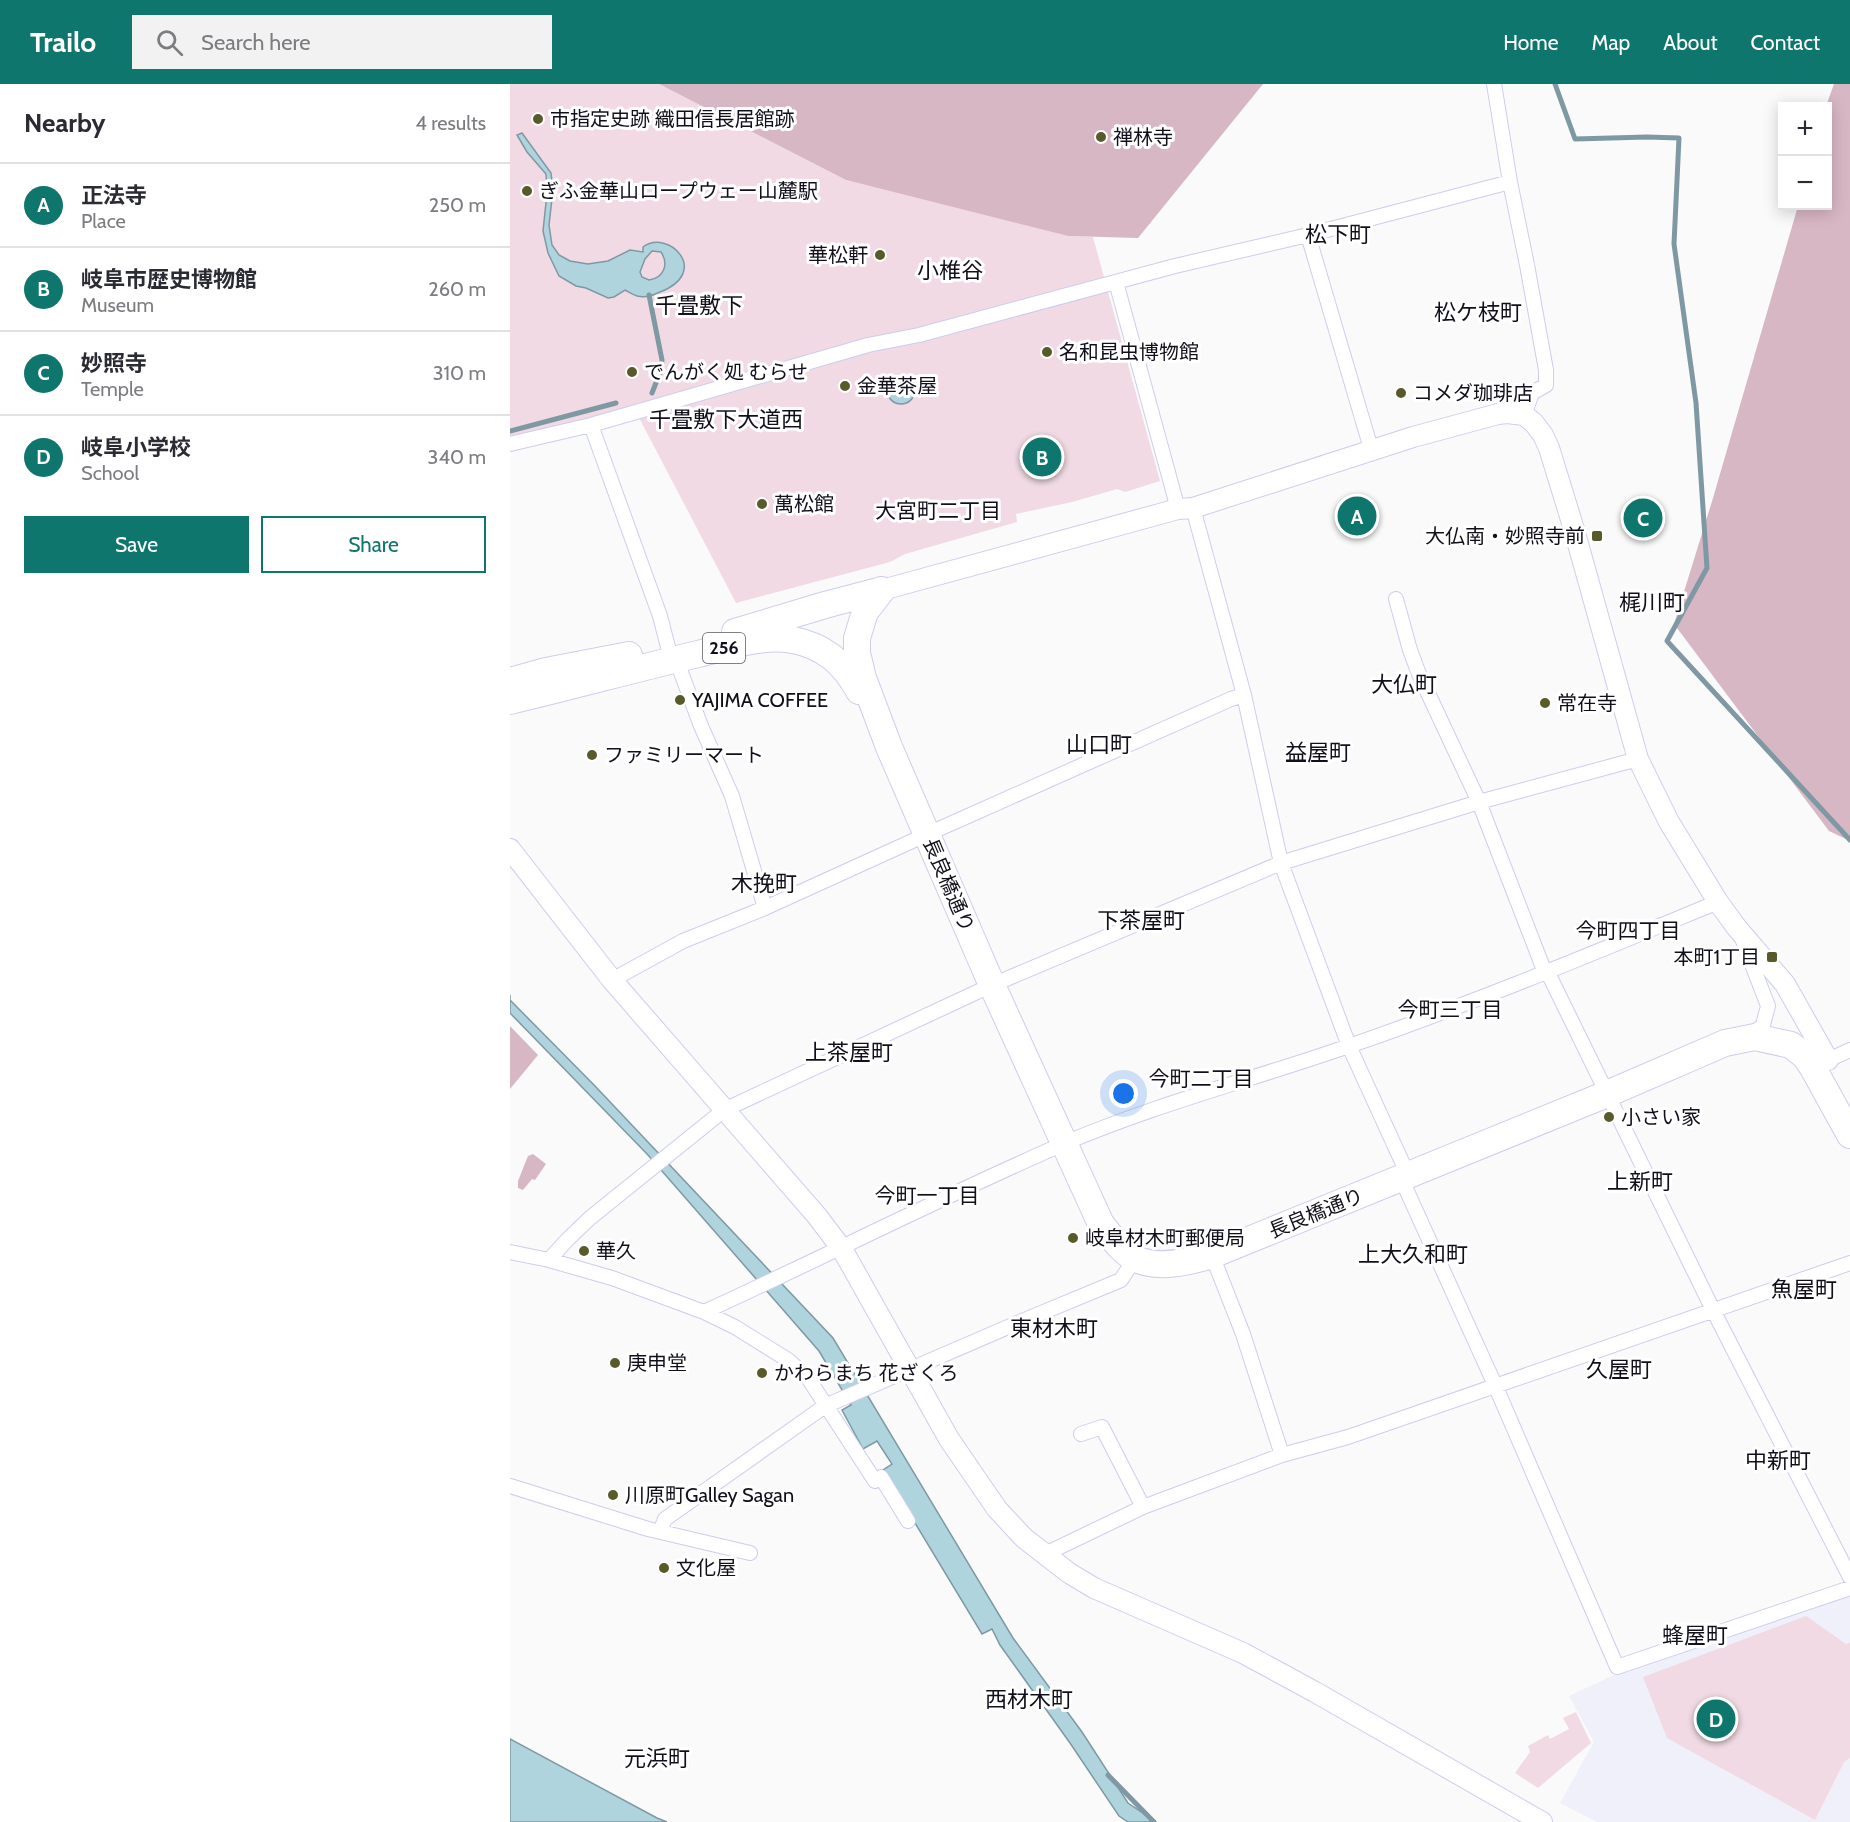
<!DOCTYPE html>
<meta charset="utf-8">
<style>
:root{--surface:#fff;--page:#f2f2f3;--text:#2b2b33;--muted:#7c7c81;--line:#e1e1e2;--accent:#0f766e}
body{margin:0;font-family:Cabin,"Noto Sans JP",sans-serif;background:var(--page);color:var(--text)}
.controls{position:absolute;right:18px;top:18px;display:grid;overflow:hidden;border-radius:0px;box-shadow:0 3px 15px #0003}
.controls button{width:54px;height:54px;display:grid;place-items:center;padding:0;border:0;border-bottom:2px solid var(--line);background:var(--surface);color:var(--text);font:30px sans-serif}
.you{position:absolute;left:614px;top:1010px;width:21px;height:21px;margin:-15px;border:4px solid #fff;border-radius:50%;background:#1a73e8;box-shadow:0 0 0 9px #1a73e833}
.badge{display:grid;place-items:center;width:39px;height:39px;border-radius:50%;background:var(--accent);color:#fff;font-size:20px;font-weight:700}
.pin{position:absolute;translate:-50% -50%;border:3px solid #fff;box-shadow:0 2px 6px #0006}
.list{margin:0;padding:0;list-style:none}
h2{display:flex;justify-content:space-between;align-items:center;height:78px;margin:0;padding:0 24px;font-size:26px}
h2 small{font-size:20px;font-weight:400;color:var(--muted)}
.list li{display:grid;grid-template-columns:39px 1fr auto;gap:18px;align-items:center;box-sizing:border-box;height:84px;padding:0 24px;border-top:2px solid var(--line)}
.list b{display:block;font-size:22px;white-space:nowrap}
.list p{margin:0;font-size:20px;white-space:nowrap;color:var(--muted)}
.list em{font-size:20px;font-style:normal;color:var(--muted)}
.actions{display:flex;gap:12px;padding:18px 24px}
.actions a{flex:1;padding:14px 0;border:2px solid var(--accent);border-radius:0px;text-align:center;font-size:21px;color:var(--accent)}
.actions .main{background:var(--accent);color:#fff}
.icon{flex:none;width:33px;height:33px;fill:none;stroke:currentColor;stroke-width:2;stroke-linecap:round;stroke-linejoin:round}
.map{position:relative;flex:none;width:1340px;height:1738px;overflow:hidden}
header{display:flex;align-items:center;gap:36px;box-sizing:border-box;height:84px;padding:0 30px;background:var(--accent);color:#fff}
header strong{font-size:28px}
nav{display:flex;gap:33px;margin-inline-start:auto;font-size:21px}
.search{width:420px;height:54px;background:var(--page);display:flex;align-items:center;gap:15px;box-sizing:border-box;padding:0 21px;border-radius:0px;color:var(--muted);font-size:22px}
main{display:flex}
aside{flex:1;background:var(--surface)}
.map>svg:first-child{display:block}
.built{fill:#eff0f9}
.green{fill:#f1dae3}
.forest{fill:#d8b7c4}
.water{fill:#afd4de;stroke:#7f99a4;stroke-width:1.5;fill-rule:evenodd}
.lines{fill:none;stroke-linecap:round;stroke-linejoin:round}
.stream{stroke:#7f99a4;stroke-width:5}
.street-casing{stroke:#cccdf0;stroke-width:16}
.secondary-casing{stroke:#cccdf0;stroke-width:22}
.highway-casing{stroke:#cccdf0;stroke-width:28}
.street{stroke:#fff;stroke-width:14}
.secondary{stroke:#fff;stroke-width:20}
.highway{stroke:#fff;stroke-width:26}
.poi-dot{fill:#585b29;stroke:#fff;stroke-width:2}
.labels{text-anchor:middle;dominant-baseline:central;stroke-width:6;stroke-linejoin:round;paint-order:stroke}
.shield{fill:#fff;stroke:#58575f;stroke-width:1.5}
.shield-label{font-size:18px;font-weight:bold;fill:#100f1b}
.poi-label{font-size:20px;fill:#100f1b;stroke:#fff;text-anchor:start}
.street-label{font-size:20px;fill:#100f1b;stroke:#fff}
.neighbourhood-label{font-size:21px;fill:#100f1b;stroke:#fff}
.quarter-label{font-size:22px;fill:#100f1b;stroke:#fff}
</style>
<header>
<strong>Trailo</strong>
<div class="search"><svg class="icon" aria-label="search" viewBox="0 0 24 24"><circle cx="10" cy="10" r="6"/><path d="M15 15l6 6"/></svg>Search here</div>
<nav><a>Home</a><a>Map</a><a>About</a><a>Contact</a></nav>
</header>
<main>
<aside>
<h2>Nearby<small>4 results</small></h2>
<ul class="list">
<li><span class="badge">A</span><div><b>正法寺</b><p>Place</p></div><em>250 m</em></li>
<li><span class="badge">B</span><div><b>岐阜市歴史博物館</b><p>Museum</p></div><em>260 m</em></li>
<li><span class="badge">C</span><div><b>妙照寺</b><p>Temple</p></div><em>310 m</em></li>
<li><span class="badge">D</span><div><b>岐阜小学校</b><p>School</p></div><em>340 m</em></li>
</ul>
<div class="actions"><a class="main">Save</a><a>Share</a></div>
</aside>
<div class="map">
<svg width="1340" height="1738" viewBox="0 0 1340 1738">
<rect width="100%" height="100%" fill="#fafafa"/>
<path class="built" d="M1334,1512l6,1v225h-253l-37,-19 34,-61 -25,-46 45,-21z"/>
<path class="green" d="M0,0h149l187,96 222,56 25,1 67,244 -35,11 -8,-3 -45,13 -56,12 1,8 -112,32 -15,8 -154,41 -101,-193 -125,34z
M1296,1532l40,28 4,-1v115l-6,4 -29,58 -148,-82 -24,-61z
M1066,1628l15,31 -53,45 -23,-15 15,-21 -2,-6 20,-11 2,4 19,-10 -6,-11z"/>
<path class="forest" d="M149,0h604l-125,154 -70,-2 -222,-56z
M1324,0h16v757l-21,-10 -155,-207 39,-126 85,-292h30l-2,-100z
M0,942l28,29 -28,34z
M23,1070l13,10 -11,16 -3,-1 -9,11 -5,-2v-7l10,-25z"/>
<path class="water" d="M12,49l29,40 2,17 -4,35 3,20 7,10 11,6 18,3 20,-3 22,-11 13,2v-5c25,-19 69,25 17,45 -6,3 -16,6 -23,4 -4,-1 -8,-4 -12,-6l-11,7 -6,1 -22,-10 -10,-2 -17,-10 -11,-23 -5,-22 4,-38 -1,-19 -19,-22 -10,-17zM142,167l9,1c8,12 3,26 -12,28l-7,-3 -2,-5 5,-13z
M377 306a14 14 0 1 1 28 0a14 14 0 1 1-28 0Z
M0,911v5l85,86 238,252 180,300 69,94 46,71 28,19h-28l-9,-6 -49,-73 -70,-98 -8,-16 -10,5 -99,-164 9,-6 -15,-23 -14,8 -21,-39 9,-5 -32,-54 -171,-196 -138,-142z
M0,1655l147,79 10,4h-157z"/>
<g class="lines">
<path class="stream" d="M1045,0l20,55 72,-2 32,1 -5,106 22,159 11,165 -40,73 183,199
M139,211l13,65 -1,10 -9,23
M0,347l106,-28
M598,1691l46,47"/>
<g class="street-casing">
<path id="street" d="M984,0l16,98
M798,151l64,217
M606,198l62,227
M81,341l69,191 8,31
M0,360l81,-19 277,-80 51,-10 256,-69 133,-31 202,-53 17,83 19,105v15l-14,8 -8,22
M683,424l51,187 37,168 68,183 59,129
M886,515l14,51 9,24 60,128 63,163 9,14 163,333 136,265
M166,575l25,67 31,70 33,112
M1233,857l25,65 -5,19 -13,12
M102,896l71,-39 82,-33 176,-80 290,-129 13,-4
M1318,976l22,-10
M891,1094l94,207 122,282 233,-79
M0,1168l39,8 63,18 92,34 31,15 53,33 20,18 67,103 6,-4 27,44
M702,1171l31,79 39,121
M39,1176l18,-20 23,-22 134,-108 268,-125 289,-122 198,-61 159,-43
M194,1228c120,-55 238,-115 359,-168 93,-40 191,-65 286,-98 125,-43 247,-94 369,-144
M571,1350l21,-7 41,80
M0,1402l138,43 102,24
M150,1448l5,-13 160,-113 197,-85 99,-41 14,-22
M535,1470l98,-47 139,-52 66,-18 502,-174"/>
</g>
<g class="secondary-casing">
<path id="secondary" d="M372,506l296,-81 15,-1 220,-71 85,-23 9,-1 17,2 10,8 9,12 6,13 24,78 65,233 31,63 49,80 19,26 48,56 43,76
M0,765l102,131 205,236 25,33 107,190 48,70 27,29 45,35 25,15 149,65 72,39 227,130"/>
</g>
<g class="highway-casing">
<path id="highway" d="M372,506l-17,22 -8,26v15l6,25 26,69 103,238 109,239c10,12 19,26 33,34 23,12 55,4 78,-3l395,-161 118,-51 30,-6 36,8 14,11 8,12 37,67
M225,548l90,-27 57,-15
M0,597l36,-10 83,-16
M0,617c63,-15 125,-32 188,-47 29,-7 64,-20 95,-14 31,6 51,23 66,51"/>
</g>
<use href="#street" class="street"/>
<use href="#secondary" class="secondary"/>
<use href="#highway" class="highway"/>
</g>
<g class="poi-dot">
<circle cx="28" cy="35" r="6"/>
<circle cx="591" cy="53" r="6"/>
<circle cx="17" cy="107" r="6"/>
<circle cx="370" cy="171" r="6"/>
<circle cx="537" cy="268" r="6"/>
<circle cx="122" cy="288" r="6"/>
<circle cx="335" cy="302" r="6"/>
<circle cx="891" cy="309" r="6"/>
<circle cx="252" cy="420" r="6"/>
<rect x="1081" y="446" width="12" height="12" rx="3"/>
<circle cx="170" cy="616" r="6"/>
<circle cx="1035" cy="619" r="6"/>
<circle cx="82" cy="671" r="6"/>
<rect x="1256" y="867" width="12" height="12" rx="3"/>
<circle cx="1099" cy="1033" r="6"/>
<circle cx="563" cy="1154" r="6"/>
<circle cx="74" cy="1167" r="6"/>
<circle cx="105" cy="1279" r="6"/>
<circle cx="252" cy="1289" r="6"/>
<circle cx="103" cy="1411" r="6"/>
<circle cx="154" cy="1484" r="6"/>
</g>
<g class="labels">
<rect class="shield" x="193" y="549" width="42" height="30" rx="4.5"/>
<g class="shield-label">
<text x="214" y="564">256</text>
</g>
<g class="poi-label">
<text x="40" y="35">市指定史跡 織田信長居館跡</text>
<text x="603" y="53">禅林寺</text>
<text x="29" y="107">ぎふ金華山ロープウェー山麓駅</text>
<text x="358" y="171" text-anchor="end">華松軒</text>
<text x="549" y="268">名和昆虫博物館</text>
<text x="134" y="288">でんがく処 むらせ</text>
<text x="347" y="302">金華茶屋</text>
<text x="903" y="309">コメダ珈琲店</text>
<text x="264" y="420">萬松館</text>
<text x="1075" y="452" text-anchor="end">大仏南・妙照寺前</text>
<text x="182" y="616">YAJIMA COFFEE</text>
<text x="1047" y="619">常在寺</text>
<text x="94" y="671">ファミリーマート</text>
<text x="1250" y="873" text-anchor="end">本町1丁目</text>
<text x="1111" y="1033">小さい家</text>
<text x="575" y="1154">岐阜材木町郵便局</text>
<text x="86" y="1167">華久</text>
<text x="117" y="1279">庚申堂</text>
<text x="264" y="1289">かわらまち 花ざくろ</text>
<text x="115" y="1411">川原町Galley Sagan</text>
<text x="166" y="1484">文化屋</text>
</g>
<g class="street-label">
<text transform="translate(439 801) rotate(67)">長良橋通り</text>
<text transform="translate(806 1129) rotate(-22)">長良橋通り</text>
</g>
<g class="neighbourhood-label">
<text x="428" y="426">大宮町二丁目</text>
<text x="1118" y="846">今町四丁目</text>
<text x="940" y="925">今町三丁目</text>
<text x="691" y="994">今町二丁目</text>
<text x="417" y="1111">今町一丁目</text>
</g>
<g class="quarter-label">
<text x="828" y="150">松下町</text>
<text x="440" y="186">小椎谷</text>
<text x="189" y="221">千畳敷下</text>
<text x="968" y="228">松ケ枝町</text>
<text x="216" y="335">千畳敷下大道西</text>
<text x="1142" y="518">梶川町</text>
<text x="894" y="600">大仏町</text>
<text x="589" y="660">山口町</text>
<text x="808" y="668">益屋町</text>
<text x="254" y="799">木挽町</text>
<text x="631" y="836">下茶屋町</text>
<text x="339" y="968">上茶屋町</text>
<text x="1130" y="1097">上新町</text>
<text x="903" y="1170">上大久和町</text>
<text x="1294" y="1205">魚屋町</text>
<text x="544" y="1244">東材木町</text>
<text x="1109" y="1285">久屋町</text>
<text x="1268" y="1376">中新町</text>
<text x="1185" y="1551">蜂屋町</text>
<text x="519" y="1615">西材木町</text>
<text x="147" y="1674">元浜町</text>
</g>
</g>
</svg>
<div class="controls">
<button>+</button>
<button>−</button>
</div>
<div class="you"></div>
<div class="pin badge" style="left:847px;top:432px">A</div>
<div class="pin badge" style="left:532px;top:373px">B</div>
<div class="pin badge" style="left:1133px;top:434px">C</div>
<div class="pin badge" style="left:1206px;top:1635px">D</div>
</div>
</main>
